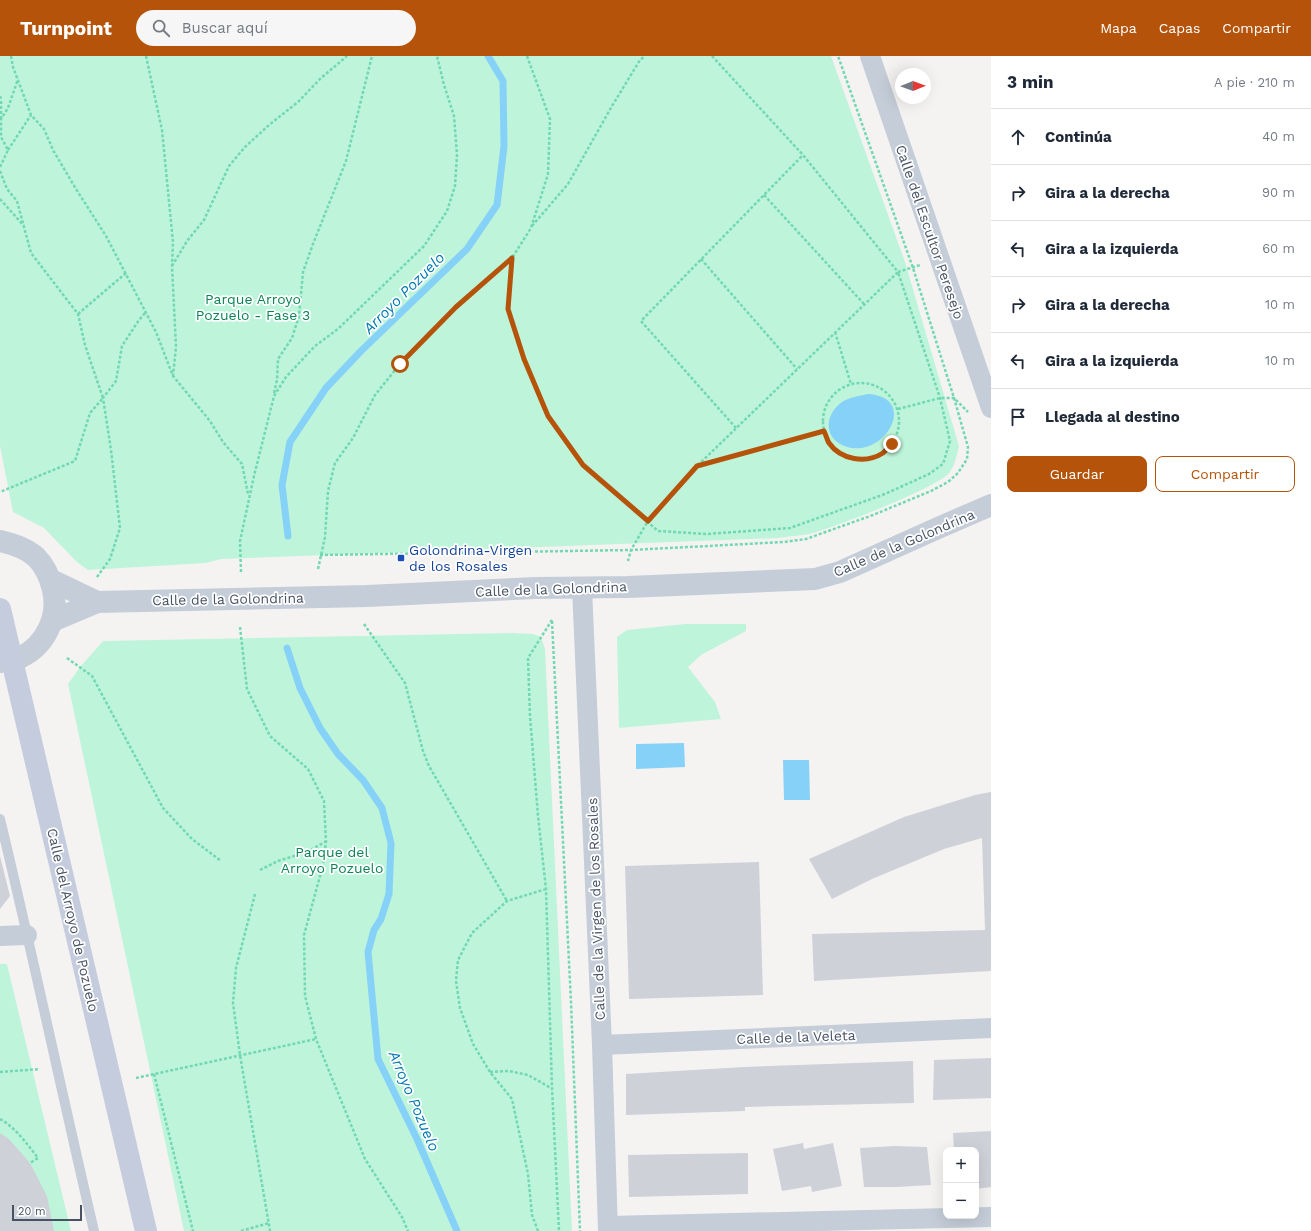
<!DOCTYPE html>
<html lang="es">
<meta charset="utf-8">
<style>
:root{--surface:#fff;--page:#f6f6f7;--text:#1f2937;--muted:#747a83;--line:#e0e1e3;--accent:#b45309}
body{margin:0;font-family:"Work Sans",sans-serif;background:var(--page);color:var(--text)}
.controls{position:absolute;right:12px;bottom:12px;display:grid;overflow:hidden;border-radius:8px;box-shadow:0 4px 16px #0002}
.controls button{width:36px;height:36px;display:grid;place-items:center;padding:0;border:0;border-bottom:1px solid var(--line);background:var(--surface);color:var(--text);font:20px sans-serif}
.compass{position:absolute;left:895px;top:12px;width:36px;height:36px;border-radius:50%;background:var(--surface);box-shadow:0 4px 16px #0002;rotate:89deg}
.scale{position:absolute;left:12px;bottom:10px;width:70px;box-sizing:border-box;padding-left:4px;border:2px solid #475263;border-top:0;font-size:11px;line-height:14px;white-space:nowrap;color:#475263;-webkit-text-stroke:3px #fff;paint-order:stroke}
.stop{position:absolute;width:12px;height:12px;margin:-9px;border:3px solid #b45309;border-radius:50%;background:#fff}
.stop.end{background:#b45309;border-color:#fff;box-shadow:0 1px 4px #0008}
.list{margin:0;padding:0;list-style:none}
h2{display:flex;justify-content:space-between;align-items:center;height:52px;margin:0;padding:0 16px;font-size:17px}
h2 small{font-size:13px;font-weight:400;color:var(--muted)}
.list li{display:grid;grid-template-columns:26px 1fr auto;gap:12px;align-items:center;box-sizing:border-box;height:56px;padding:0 16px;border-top:1px solid var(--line)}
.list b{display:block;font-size:15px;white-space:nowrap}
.list em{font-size:13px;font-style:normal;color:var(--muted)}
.actions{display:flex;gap:8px;padding:12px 16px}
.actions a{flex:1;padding:9px 0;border:1px solid var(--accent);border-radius:8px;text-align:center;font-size:14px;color:var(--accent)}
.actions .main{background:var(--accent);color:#fff}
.icon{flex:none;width:22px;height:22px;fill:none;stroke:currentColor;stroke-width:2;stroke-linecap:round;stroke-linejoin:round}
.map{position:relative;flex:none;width:991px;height:1175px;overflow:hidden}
header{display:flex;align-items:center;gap:24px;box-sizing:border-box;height:56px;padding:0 20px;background:var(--accent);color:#fff}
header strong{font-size:19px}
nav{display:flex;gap:22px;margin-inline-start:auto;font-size:14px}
.search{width:280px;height:36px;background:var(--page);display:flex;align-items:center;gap:10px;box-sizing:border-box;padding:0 14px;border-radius:22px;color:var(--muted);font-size:15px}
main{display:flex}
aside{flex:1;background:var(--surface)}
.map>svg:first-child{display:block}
.green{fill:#bef5da}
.water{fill:#86d1f7}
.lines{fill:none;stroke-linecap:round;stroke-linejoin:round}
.stream{stroke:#86d1f7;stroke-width:7}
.building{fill:#ced1d8}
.path{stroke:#71d8b2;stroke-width:2.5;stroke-dasharray:3 2;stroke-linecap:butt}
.service{stroke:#c5cdd8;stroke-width:10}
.minor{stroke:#c5cdd8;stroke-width:20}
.tertiary{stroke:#c5cdd8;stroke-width:22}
.secondary{stroke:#c4ccdd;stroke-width:22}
.route{stroke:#b45309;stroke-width:5}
.transit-dot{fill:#1a4fb4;stroke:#fff;stroke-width:1.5}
.labels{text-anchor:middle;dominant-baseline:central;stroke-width:3.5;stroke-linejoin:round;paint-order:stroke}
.street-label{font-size:14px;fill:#475263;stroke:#fff}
.park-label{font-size:14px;fill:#0c8357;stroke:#fff}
.transit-label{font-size:14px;fill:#164399;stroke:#fff;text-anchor:start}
.water-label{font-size:15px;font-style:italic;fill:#0179b4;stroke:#fff}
</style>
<header>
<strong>Turnpoint</strong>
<div class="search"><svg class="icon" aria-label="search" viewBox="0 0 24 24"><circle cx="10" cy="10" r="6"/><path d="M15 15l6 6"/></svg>Buscar aquí</div>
<nav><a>Mapa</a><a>Capas</a><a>Compartir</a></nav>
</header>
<main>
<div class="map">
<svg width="991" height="1175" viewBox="0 0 991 1175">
<rect width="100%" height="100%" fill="#f5f3f2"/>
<path class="green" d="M0,0h831l74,206 54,184c-2,8 -4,19 -9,26 -10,15 -115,55 -137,61 -11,3 -23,3 -34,5l-558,21 -15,4 -118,7 -11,-8 -33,-34 -31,-16 -13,-66z
M685,568h61v7l-45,24 -13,12 27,35 6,17 -102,9 -2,-91 10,-7z
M513,577l20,1 8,3 4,12 27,582h-388l-116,-547 12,-17 23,-26z
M0,908h7l64,267h-71z"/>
<path class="water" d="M868,338c51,3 18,64 -21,53 -23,-7 -24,-31 -5,-45 8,-5 17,-6 26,-8z
M684,687l1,24 -49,2v-25z
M783,704h26l1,40h-26z"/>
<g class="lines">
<path class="stream" d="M288,480l-6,-51 8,-43 36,-54 35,-37 106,-102 30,-44 7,-59 -1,-65 -15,-25
M287,592l13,40 20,40 18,26 25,26 19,28 9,35 -2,51 -8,25 -7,11 -6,22 10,107 39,80 40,92"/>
</g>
<path class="building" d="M991,736v179l-177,10 -2,-47 173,-4 -3,-92 -38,11 -72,30 -40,20 -23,-40 95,-42 71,-22z
M0,800l10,40 -10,13z
M759,806l4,133 -134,4 -4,-133z
M991,1002v40l-58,2 1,-40z
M913,1005l1,42 -169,4v4l-119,4v-41l118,-7z
M991,1075v56l-15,2v-39h-22l-1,-17z
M0,1077l9,6 21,24 17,33 7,35h-54z
M803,1087l1,6 29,-6 9,43 -30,6 -1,-6 -29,5 -9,-42z
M894,1090l33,1 4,38 -34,2h-33l-4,-39z
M748,1097v41l-119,3 -1,-42z"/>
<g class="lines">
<path class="path" d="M11,0l2,11 18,48 13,14 9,21 23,39 30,47 50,96 17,44 37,45 13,21 19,22 6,30
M146,0l16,74 11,112 -1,24 4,81 -3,29
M527,0l23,63 -2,55 -17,54 -19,30 -4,51 16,50 24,57 35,49 75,66 49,3 83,-6 95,-34 44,-20 14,-10 7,-23 -10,-43 -42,-126 -201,194 -49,55 -17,29 -3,11
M712,0l91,99 95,117 22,-7
M0,40l1,4v18
M8,94l23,-35
M0,111l8,-17 -7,-13v-18l7,-11 10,-29
M0,115l7,18 10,12 14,52 47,61 7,31 18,53 -13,15 -15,48 -75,31
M764,139l100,109
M0,143l24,27
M532,170l36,-42 44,-78 28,-46 5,-4
M701,203l96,110
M172,210l15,-25 17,-21 25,-54 16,-19 24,-22 29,-23 22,-23 27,-23
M78,258l48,-41
M835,276l16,52
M823 365a38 38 0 1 1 76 0a38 38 0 1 1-76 0Z
M274,337l3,-13 1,-21 14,-21 7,-22 4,-44 10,-28 33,-83 26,-105
M898,353l42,-11h14l14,14
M736,372l-95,-107 162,-166
M698,410l126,-35
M320,499l311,-5 153,-8 22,-3 67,-24 58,-24 17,-9 10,-9 9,-14 1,-12 -14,-49 -41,-130 -75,-212
M318,513l7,-32 3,-46 7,-28 18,-25 22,-43 25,-31 56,-57 56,-49
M241,516l-1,-31 14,-65 20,-80 12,-19 29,-31 24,-18 85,-82 23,-35 8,-25 2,-31 -3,-39 -10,-31 -7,-29
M97,521l13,-18 10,-31 -9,-78 -8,-52 13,-17 6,-35 17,-26 7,-8
M552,564l-24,38 2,58 8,100 8,73 6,199 7,143
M552,565l19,381 9,229
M364,568l41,59 18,68 6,15 78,135
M240,571l7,62 23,47 38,33 16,32 2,41 -3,23 -19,70 1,61 11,43 49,120 37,58 6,14
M67,602l25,18 71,132 29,31 29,22
M260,814l18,-9 29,-9 18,-10
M255,838l-19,74 -3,35 7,52 30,176
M0,1016l40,-3
M490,1016l19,-1 19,4 23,13
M154,1018l39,157
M136,1022l180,-39
M0,1063c16,9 27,25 38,39l-8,5
M241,1175l28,-8
M538,1175l-6,-16 -4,-41 -16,-75 -22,-27 -17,-28 -13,-36 -4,-27 2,-21 14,-27 35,-32 39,-12"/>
<path class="service" d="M0,763c33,137 62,275 94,412"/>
<path class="minor" d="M870,0l121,352
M582,532l20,457 6,186
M0,880l27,-1
M602,989l389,-17
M608,1170l383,-9"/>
<path class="tertiary" d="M0,485c13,3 26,7 36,16 9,9 14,20 17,33 6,26 -7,55 -32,67 -7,3 -14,4 -21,5
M51,524l46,22
M52,565l45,-19 270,-6 169,-8 92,-1 187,-8 25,-7 98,-44 53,-23"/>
<path class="secondary" d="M0,553l146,622"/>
</g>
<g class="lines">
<path class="route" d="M400,308l56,-57 56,-49 -4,51 16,50 24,57 35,49 65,56 49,-55 127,-35c2,4 3,9 5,12 12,17 37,21 54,10 3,-3 6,-6 9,-9"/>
</g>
<rect class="transit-dot" x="397" y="498" width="8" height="8" rx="2"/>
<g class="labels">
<g class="street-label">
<text transform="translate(930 176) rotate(71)">Calle del Escultor Peresejo</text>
<text transform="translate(904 487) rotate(-23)">Calle de la Golondrina</text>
<text transform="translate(551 533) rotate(-2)">Calle de la Golondrina</text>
<text transform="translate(228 543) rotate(-1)">Calle de la Golondrina</text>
<text transform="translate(596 853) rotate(-92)">Calle de la Virgen de los Rosales</text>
<text transform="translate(73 864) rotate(77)">Calle del Arroyo de Pozuelo</text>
<text transform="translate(796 981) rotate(-2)">Calle de la Veleta</text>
</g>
<g class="park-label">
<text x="253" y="243">Parque Arroyo<tspan x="253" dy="16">Pozuelo - Fase 3</tspan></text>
<text x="332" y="796">Parque del<tspan x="332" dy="16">Arroyo Pozuelo</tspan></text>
</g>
<g class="transit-label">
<text x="409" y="494">Golondrina-Virgen<tspan x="409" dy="16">de los Rosales</tspan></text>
</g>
<g class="water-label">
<text transform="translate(404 237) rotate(-45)">Arroyo Pozuelo</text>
<text transform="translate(414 1045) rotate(67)">Arroyo Pozuelo</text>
</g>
</g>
</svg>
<div class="controls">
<button>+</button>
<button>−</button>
</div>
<svg class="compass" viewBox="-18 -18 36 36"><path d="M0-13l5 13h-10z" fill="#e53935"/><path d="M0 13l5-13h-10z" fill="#747a83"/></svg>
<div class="scale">20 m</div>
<div class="stop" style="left:400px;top:308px"></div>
<div class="stop end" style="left:892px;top:388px"></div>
</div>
<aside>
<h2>3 min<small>A pie · 210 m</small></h2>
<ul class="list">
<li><svg class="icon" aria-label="ahead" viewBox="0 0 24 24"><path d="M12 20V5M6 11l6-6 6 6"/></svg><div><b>Continúa</b></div><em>40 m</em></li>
<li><svg class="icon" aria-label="right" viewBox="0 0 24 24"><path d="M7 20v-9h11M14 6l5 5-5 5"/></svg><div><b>Gira a la derecha</b></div><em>90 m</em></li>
<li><svg class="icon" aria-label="left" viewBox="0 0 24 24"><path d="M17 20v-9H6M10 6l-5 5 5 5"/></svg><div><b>Gira a la izquierda</b></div><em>60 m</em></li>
<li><svg class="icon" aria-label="right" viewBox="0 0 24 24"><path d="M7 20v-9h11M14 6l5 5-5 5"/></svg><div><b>Gira a la derecha</b></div><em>10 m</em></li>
<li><svg class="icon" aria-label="left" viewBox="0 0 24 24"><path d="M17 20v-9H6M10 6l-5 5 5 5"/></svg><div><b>Gira a la izquierda</b></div><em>10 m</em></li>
<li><svg class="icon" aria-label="arrive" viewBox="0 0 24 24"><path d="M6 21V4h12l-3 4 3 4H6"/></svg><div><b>Llegada al destino</b></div></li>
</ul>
<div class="actions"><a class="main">Guardar</a><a>Compartir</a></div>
</aside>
</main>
